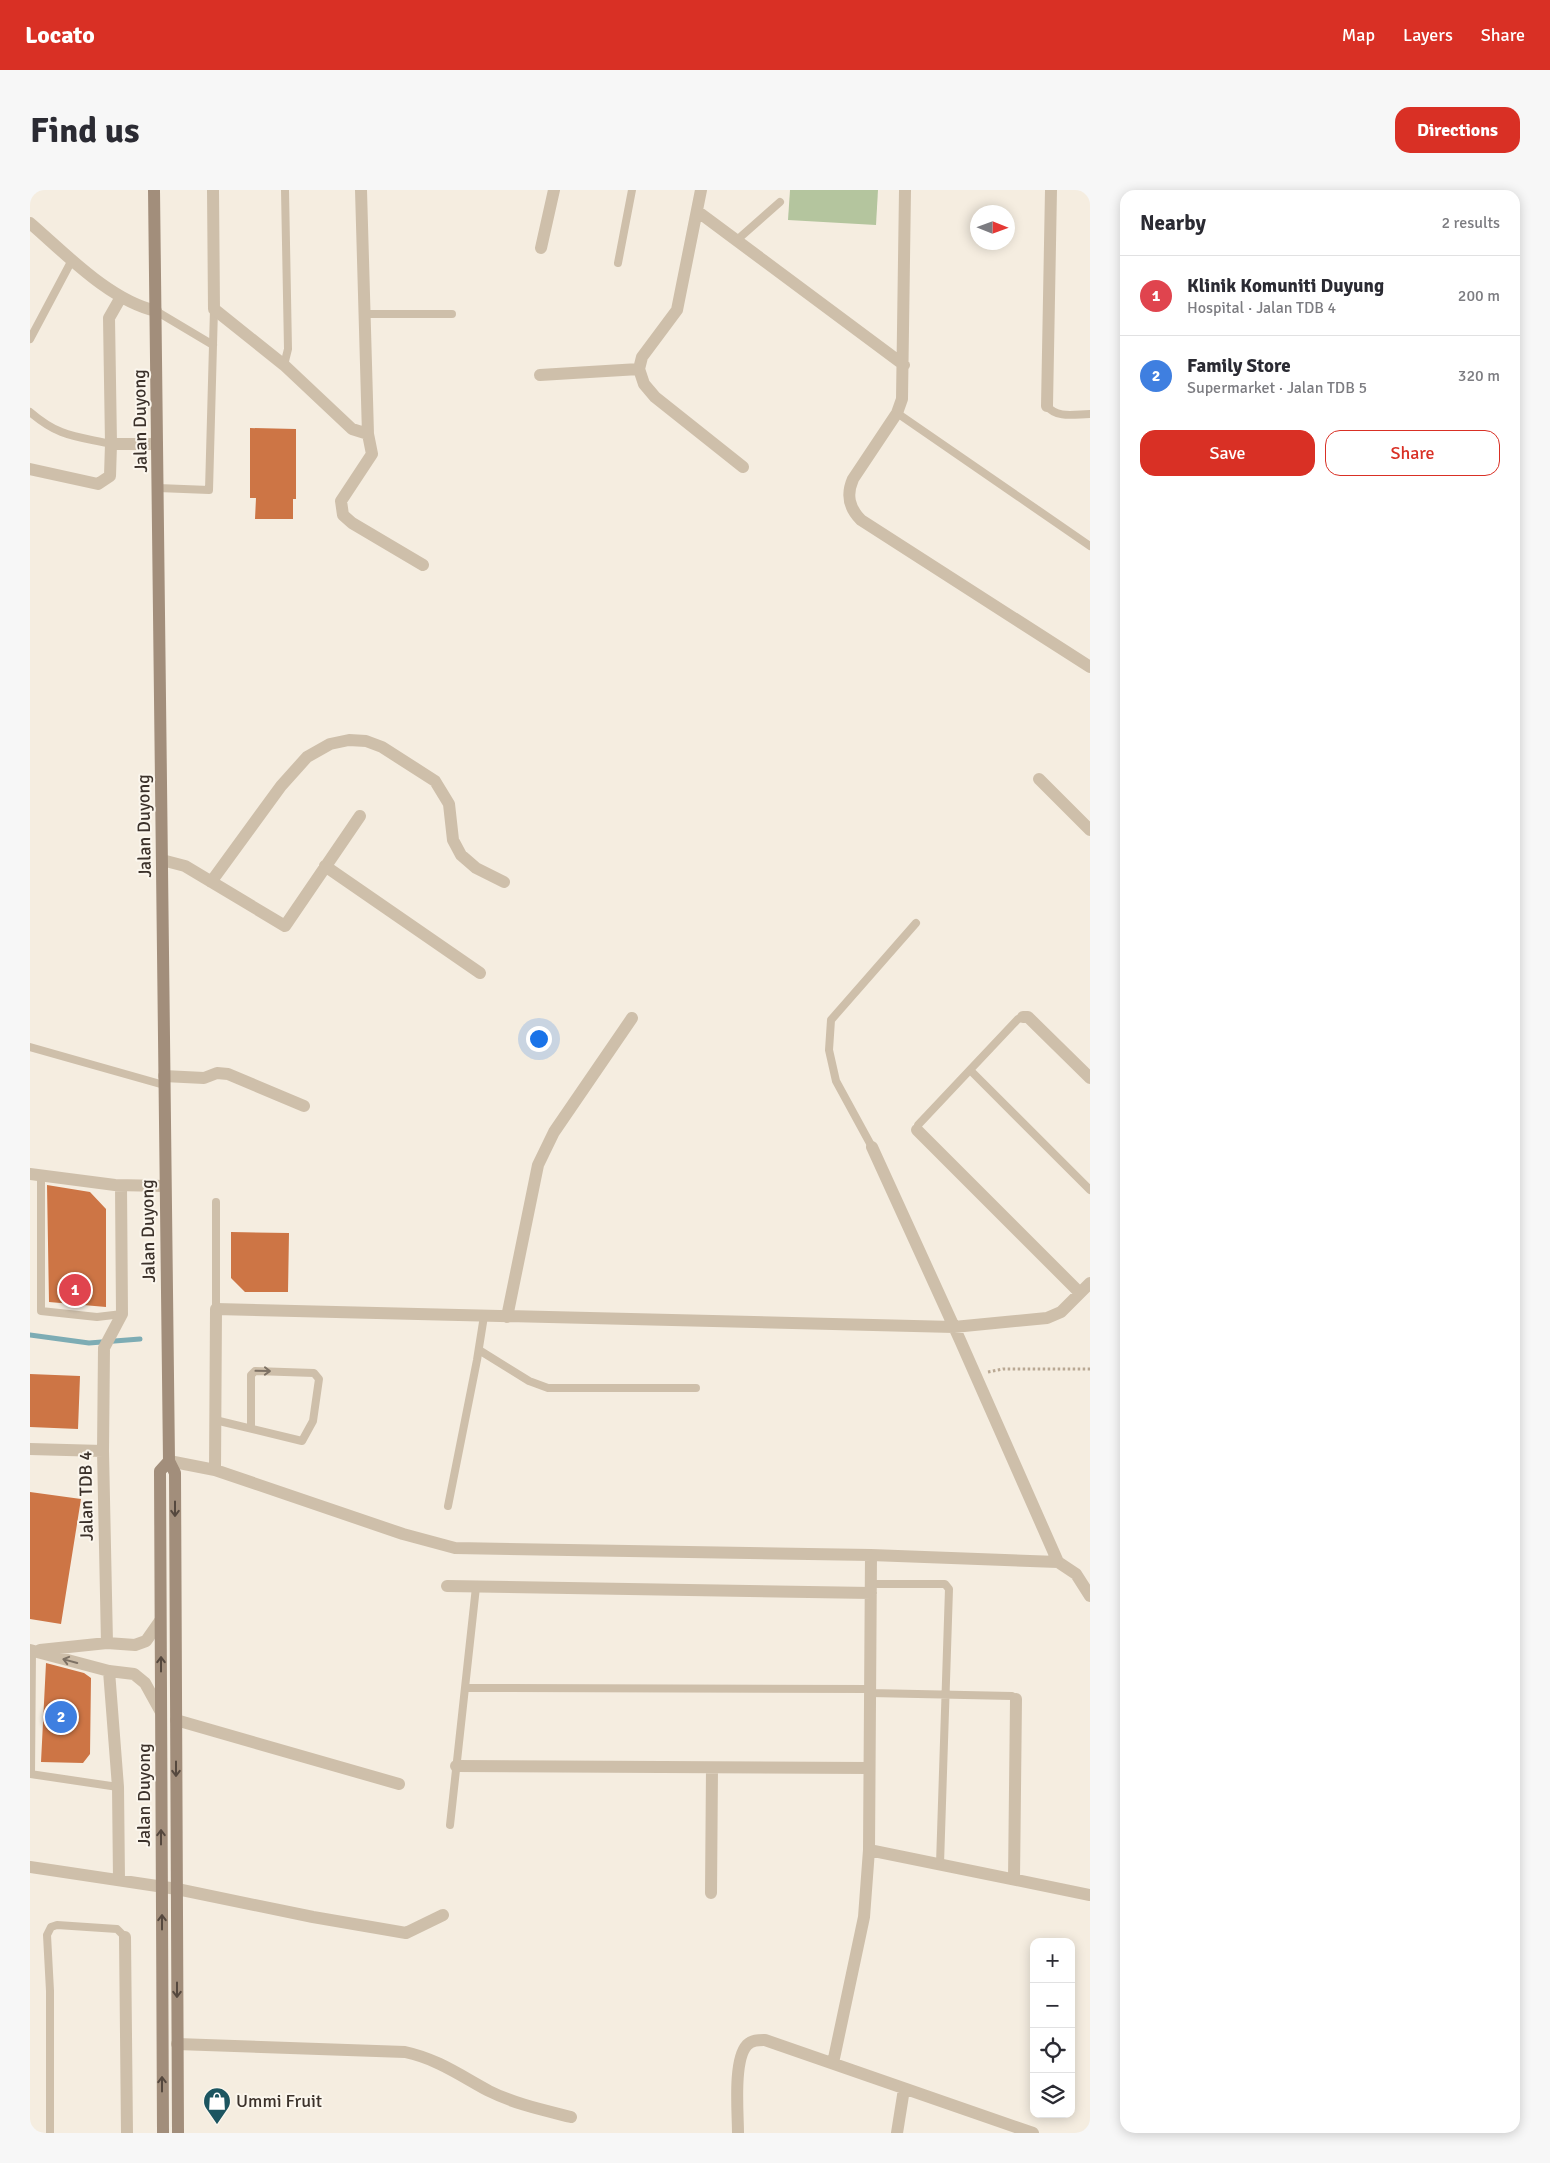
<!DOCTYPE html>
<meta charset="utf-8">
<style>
:root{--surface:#fff;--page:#f7f7f7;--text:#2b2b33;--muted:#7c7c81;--line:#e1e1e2;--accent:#d93025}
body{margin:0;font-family:Signika,sans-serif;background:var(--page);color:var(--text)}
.controls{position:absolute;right:15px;bottom:15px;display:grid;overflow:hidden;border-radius:10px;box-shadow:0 2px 12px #0003}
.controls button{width:45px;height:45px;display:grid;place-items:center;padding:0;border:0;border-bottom:1px solid var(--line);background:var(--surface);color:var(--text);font:25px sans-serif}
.compass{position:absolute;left:940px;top:15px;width:45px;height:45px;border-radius:50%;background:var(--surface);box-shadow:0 2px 12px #0003;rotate:91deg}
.you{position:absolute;left:508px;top:848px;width:18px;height:18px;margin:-12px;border:4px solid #fff;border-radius:50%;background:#1a73e8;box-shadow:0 0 0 8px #1a73e833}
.badge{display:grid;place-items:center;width:32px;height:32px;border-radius:50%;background:var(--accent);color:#fff;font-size:16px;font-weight:700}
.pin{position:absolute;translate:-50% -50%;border:2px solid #fff;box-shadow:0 1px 5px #0006}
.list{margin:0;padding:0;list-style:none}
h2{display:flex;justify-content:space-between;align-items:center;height:65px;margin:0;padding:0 20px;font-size:21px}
h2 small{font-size:16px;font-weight:400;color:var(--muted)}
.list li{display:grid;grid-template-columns:32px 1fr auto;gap:15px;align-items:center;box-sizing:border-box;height:80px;padding:0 20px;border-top:1px solid var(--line)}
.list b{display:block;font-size:19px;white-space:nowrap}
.list p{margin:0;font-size:16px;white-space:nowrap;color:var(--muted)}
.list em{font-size:16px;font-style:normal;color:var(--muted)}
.actions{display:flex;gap:10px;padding:15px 20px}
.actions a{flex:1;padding:11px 0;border:1px solid var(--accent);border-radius:15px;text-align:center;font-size:18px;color:var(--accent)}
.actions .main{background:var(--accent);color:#fff}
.icon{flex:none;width:28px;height:28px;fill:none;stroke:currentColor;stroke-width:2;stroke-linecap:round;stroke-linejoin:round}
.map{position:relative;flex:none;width:1060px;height:1943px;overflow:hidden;border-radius:15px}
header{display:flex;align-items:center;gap:30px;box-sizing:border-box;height:70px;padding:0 25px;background:var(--accent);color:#fff}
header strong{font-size:24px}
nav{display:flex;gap:28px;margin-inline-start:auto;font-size:18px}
.intro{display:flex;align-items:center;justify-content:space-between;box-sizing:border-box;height:120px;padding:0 30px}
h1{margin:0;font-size:35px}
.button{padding:12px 22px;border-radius:15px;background:var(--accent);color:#fff;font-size:18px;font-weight:700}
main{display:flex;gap:30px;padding:0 30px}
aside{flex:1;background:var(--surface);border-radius:15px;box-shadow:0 2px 12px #0003}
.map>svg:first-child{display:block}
.green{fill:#b4c59e}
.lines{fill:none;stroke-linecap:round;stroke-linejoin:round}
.stream{stroke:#7dacb4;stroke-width:5}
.building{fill:#cd7545}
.path{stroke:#baa994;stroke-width:3;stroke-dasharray:2.5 2.5;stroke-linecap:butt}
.lane{stroke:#cebfaa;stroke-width:8}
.street{stroke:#cebfaa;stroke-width:12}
.secondary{stroke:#a28e7b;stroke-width:12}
.oneway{stroke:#7d7164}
.oneway2{stroke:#55483e}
.labels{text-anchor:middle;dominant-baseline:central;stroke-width:4;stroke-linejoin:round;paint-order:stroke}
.street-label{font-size:18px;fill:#3b312a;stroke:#fbf6ed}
.poi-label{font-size:18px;fill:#3b312a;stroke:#fbf6ed;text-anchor:start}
</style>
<header>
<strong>Locato</strong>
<nav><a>Map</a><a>Layers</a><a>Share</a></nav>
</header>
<div class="intro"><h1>Find us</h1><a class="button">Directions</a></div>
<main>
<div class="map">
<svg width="1060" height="1943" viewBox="0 0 1060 1943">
<rect width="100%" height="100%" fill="#f5ede0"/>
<path class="green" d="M760,0h88l-2,35 -88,-5z"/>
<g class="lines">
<path class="stream" d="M0,1145l59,8 51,-4"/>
</g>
<path class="building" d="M220,238l46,1v70h-3v20h-38l1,-21h-6z
M17,995l43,7 16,17v98l-57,-5z
M201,1042l58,1 -1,59h-43l-14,-14z
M0,1184l50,2 -2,53 -48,-2z
M0,1302l51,7 -20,125 -31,-5z
M16,1473l38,10 7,5 -1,76 -7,9 -42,-1z"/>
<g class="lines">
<path class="path" d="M958,1182l15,-3h87"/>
<path class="lane" d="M707,50l43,-38
M588,73l14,-73
M126,121l57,34
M335,124h87
M0,149l42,-79
M254,175l4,-16 -3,-159
M1017,216c10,13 29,8 43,8
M0,222c29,25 45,24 81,32
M867,223l193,133
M128,298l51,2 5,-181
M0,857l134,38
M940,880l120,120
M887,940l1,-5 100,-106 5,-2
M842,957l-36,-66 -7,-31 2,-30 85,-97
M11,985v136l56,6 25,-3
M186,1119v-107
M449,1160l50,31 19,7h148
M185,1230l87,21 11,-20 6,-42 -5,-6 -59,-2 -4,4v52
M418,1316l29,-146 7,-44
M841,1394h74l4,5 -9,275
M435,1498l405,1
M840,1503l142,3 4,3
M0,1584l88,13
M1,1584l1,-123
M420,1635l26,-238
M20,1943v-142l-3,-56 4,-8 6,-2 60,4 8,8"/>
<path class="street" d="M183,0l1,119 70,56 68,64 16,5
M331,0l7,244 4,20 -31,47 2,14 9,8 71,42
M671,0l-24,120 -35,47 -3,12 5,15 11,13 88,70
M875,0l-3,209 -5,14 -44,66c-7,16 -4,29 8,41l229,147
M667,21l207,154
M0,33c36,31 79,77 126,88
M511,58l13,-58
M91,107l-12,21 2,126h46
M510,185l99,-6
M1017,216l4,-216
M0,279l68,15 12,-8 1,-32
M1009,589l51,51
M132,670l23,6 100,60 75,-110
M295,676l155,107
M181,692l70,-96 26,-29 23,-13 19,-4 17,1 16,6 53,34 14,23 4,36 8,15 15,13 28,14
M993,827h5l62,61
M134,886l40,2 13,-5 11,1 76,32
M887,940l163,163
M842,957l88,193 98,222
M0,984l85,11 50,1
M477,1127l31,-152 16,-33 78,-114
M0,1259l73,2
M139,1271l46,9 188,64 52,14 416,7 187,7 18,12 14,22
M185,1280l1,-161 738,18 93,-9 14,-6 29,-29
M417,1396l424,7
M77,1453l-4,-192 1,-103 18,-34 -1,-128
M0,1460l79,21 25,3 11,9 16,29
M10,1460l67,-7 28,2 11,-4 14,-20
M79,1481l9,116 1,93
M146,1530l223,64
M426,1576l413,2
M839,1660l221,45
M0,1677l147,22 136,28 93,16 37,-18
M984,1689l2,-180
M681,1703l1,-125
M95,1747l2,196
M147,1854l228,8c33,7 56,24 84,39 26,13 54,19 82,26
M803,1873l31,-146 5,-67 2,-295
M708,1943c0,-20 -5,-73 9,-88 5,-5 11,-5 18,-5l268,93
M867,1943l7,-44"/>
<path class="secondary" d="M124,0l15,1271 6,12 3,660
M133,1943l-3,-662 9,-10"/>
</g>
<defs><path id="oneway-shaft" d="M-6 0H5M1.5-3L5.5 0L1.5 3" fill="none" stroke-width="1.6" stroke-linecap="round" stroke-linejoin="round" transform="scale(1.25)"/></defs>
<g class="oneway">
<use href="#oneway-shaft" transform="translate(233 1181) rotate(1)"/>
<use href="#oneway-shaft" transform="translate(40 1471) rotate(-165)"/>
</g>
<g class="oneway2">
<use href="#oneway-shaft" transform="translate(145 1319) rotate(90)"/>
<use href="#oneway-shaft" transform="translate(131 1474) rotate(-90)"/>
<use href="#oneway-shaft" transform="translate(146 1579) rotate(90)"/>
<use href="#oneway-shaft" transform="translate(131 1647) rotate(-90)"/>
<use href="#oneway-shaft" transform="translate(132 1732) rotate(-90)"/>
<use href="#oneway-shaft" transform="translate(147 1800) rotate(90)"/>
<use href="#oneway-shaft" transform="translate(132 1894) rotate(-90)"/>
</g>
<defs>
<g id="shop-pin" transform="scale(1.4375)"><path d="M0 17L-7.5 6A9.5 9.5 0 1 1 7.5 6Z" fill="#1c5560" stroke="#fbf6ed"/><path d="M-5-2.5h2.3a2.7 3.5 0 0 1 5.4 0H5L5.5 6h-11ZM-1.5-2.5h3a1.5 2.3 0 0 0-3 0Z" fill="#fff"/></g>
</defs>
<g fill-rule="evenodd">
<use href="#shop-pin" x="187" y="1911"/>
</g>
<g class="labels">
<g class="street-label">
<text transform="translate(110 231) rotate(-91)">Jalan Duyong</text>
<text transform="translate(114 636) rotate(-91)">Jalan Duyong</text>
<text transform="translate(118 1041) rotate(-91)">Jalan Duyong</text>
<text transform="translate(56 1306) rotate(-91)">Jalan TDB 4</text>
<text transform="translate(114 1605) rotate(-90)">Jalan Duyong</text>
</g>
<g class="poi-label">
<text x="206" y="1911">Ummi Fruit</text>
</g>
</g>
</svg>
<div class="controls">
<button>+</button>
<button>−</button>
<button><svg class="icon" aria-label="locate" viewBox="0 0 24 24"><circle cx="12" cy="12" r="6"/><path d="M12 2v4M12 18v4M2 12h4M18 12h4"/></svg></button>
<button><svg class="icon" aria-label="layers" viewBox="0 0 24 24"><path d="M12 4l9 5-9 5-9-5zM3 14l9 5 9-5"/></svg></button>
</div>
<svg class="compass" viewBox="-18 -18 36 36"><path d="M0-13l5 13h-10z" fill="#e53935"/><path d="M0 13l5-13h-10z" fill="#7c7c81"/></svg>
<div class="you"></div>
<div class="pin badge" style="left:45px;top:1100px;background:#e0444e">1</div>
<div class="pin badge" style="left:31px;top:1527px;background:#3f7fe0">2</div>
</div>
<aside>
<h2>Nearby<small>2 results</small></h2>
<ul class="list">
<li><span class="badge" style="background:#e0444e">1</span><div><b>Klinik Komuniti Duyung</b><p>Hospital · Jalan TDB 4</p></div><em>200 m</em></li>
<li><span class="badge" style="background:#3f7fe0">2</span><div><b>Family Store</b><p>Supermarket · Jalan TDB 5</p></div><em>320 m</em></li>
</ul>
<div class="actions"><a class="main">Save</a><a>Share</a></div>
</aside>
</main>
